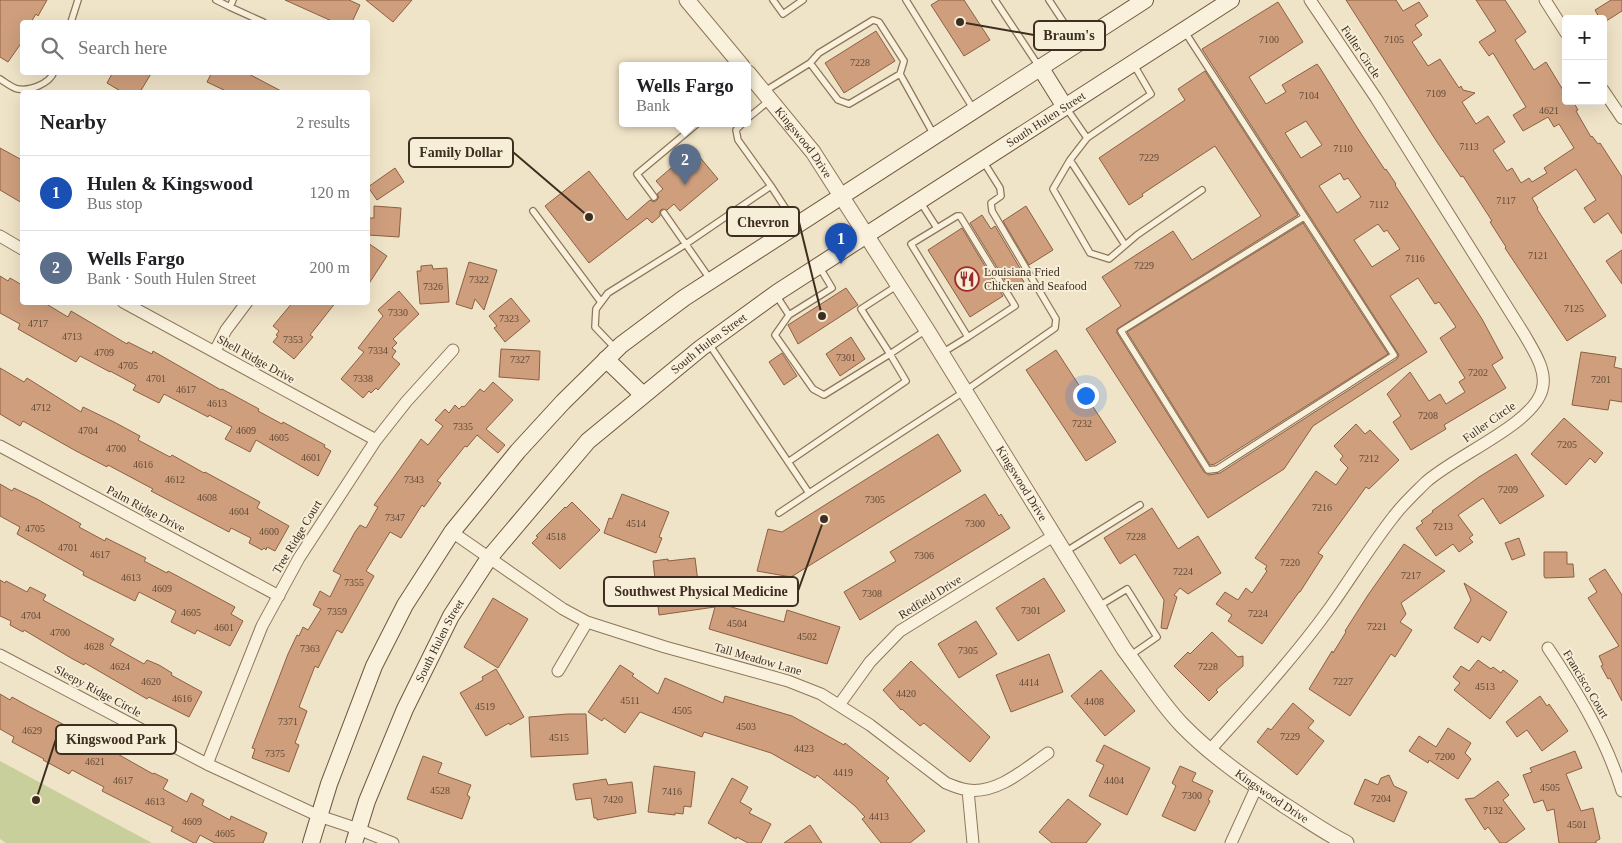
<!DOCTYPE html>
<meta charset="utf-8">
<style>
:root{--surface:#fff;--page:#f6f6f6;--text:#202124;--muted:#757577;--line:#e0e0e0;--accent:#9e2a2b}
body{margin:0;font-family:"Times New Roman",serif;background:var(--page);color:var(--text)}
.controls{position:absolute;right:15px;top:15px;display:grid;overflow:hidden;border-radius:5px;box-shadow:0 5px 20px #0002}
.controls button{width:45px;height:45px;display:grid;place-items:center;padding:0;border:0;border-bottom:1px solid var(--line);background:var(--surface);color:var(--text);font:25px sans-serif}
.you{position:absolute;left:1085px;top:395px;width:18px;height:18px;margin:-12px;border:4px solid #fff;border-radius:50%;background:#1a73e8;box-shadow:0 0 0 8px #1a73e833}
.badge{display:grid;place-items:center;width:32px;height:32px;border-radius:50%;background:var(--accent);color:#fff;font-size:16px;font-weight:700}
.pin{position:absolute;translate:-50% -41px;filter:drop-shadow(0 1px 2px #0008)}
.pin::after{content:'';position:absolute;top:26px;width:18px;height:15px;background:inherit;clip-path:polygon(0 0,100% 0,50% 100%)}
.popup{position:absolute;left:619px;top:62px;width:132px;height:65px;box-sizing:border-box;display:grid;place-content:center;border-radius:5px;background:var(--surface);filter:drop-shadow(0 1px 4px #0005);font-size:16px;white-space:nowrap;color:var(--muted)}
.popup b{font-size:19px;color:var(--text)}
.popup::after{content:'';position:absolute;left:50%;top:100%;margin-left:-10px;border:10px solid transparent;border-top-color:var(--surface)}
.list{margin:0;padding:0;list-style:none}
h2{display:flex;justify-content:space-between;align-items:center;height:65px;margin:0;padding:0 20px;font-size:21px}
h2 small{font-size:16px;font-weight:400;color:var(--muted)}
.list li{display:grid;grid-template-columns:32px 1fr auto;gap:15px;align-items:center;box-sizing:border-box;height:75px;padding:0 20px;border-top:1px solid var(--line)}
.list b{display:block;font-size:19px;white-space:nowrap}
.list p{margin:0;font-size:16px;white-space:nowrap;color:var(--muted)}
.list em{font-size:16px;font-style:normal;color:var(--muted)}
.icon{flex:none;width:28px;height:28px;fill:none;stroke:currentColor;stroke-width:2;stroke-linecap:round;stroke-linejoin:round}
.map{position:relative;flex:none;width:1622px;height:843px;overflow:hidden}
.search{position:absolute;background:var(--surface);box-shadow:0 5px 20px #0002;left:20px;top:20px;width:350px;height:55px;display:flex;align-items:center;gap:12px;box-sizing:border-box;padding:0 18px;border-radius:5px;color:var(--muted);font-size:19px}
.panel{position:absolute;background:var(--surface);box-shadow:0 5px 20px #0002;left:20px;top:90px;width:350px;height:215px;border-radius:5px}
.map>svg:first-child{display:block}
.green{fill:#c9cf9b}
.building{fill:#cf9f7d;stroke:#8d5f41;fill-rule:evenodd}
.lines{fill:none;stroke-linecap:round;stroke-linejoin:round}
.service-casing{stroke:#8d765c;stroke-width:8}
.minor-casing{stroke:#8d765c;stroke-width:13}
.tertiary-casing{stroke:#8d765c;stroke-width:17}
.secondary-casing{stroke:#6f573f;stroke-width:18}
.service{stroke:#faf1dc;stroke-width:5.5}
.minor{stroke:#faf1dc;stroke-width:11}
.tertiary{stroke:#faf1dc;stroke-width:15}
.secondary{stroke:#faf1dc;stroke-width:16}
.labels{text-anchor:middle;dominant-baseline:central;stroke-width:4;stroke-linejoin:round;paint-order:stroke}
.number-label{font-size:10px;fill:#624a37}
.street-label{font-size:12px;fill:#3d2e20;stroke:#f7eed8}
.poi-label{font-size:12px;fill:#3d2e20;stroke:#f7eed8;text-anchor:start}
.leader{fill:none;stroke:#3d2e20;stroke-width:2}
.callout-dot{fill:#3d2e20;stroke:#f7eed8;stroke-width:2}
.callout{fill:#f7eed8;stroke:#3d2e20;stroke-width:2}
.callout-label{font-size:14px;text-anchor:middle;font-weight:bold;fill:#3d2e20}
</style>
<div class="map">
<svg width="1622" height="843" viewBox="0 0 1622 843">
<rect width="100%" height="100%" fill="#f0e4c8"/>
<path class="green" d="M0,762v-1l152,82h-146l-6,-4z"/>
<path class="building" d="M0,0h47l-9,16 -2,-2 -5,8h-9v20l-14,20 -8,-5z
M285,0h64l11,5 -8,17h-18z
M366,0h46l-19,22z
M939,0h25l26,40 -26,16 -33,-51z
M1346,0h50l7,11 16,-9 9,14 -13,9 7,10 -10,7 16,24 12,-7 19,29 2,-2 2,4 12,3 -13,9 14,22 12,-8 17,26 -12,8 14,21 5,-3 9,15 8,-5 3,4 15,-9 -3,-5 30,-20 -15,-24 -5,3 -6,-10 -25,14 -10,-16 13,-8 -33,-54 -4,3 -10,-14 17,-11 -20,-31h29l21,32 -11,8 19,30 12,-8 20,33v6h7l5,9 -2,1 15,26 1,-1 6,8 2,-1 22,34v57l-14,-21 -14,10 -10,-15 12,-8 -20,-31 -44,29 6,10 -1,1 69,107 -39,25 -62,-93 1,-1 -16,-25 2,-1 -29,-45 -2,1 -24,-35z
M1611,0h11v11l-19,12v-4h-3l-5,-9z
M1278,2l25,40 -54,35 17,27 20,-12 -4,-7 35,-21 3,4 38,61 27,41 1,-1 10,15 -1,1 87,134 21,39 -11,7 14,23 -62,37 2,4 -35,21 -18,-28 8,-6 -14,-22 23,-22 19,29 11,-7 6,10 19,-12 -6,-10 6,-4 -25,-40 16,-11 -17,-25 -4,2 -17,-26 -28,18 37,56 -114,74 -29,43 -76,49 -122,-189 35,-23 -19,-29 71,-46 19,29 69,-44 -46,-70 -73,48 1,2 -14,9 -30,-47 86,-58 -7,-11 27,-18 93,144 -181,114v4l87,139 5,3 11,-2 177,-114 2,-4 -197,-306zM1306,121l16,24 -21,13 -16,-25zM1340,173l4,7 4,-2 13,19 -24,16 -18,-27zM1378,224l6,8 3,-2 13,19 -28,18 -18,-27z
M876,31l19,30 -51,32 -19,-30z
M113,72h39l-12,20h-18l-15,-9z
M212,72h33l38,20h-55l-21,-10z
M0,148l22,12v43l-22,-13z
M693,149l25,30 -38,32 -6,-7 -7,6 -5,-1 -2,2v5l-8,7 -5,-5 -58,45 -44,-57 44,-35 38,49 23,-20 4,2 3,-2 2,-3 -2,-3 6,-5 -7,-8z
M395,168l9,14 -27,18 -9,-13z
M374,206l27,2 -2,29 -31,-2 1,-17h5z
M1026,206l27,44 -24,15 -26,-44z
M982,215l9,14 4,-3 26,44 -3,2 6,10 -13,8 -41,-67z
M1303,223l85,131 -173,110 -5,1 -83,-133z
M962,228l41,68 -33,21 -42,-67z
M368,243l19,13 -19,29z
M1622,250v34l-16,-23z
M469,262l28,8 -13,40 -9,-11 -3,10 -16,-5z
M432,265l1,4 14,-1 2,34 -29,2 -3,-33h4v-5z
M0,276l8,5 2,-3 12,7v17h21l25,15 3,-6 56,33 1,-2 24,12 1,-3 68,39 1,-1 37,20 -1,2 24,13 1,-2 42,23 -1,2 7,4 -13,25 -62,-36 -6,12 -25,-13 7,-12 -23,-12 -1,2 -44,-23 -5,9 -26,-13 3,-5 -26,-14v1l-30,-16 -4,6 -58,-33 2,-5 -20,-11z
M846,288l12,17 -60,39 -10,-19z
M399,291l20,23 -26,25 4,4 -5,5 4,3 -4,6 8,7 -22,26 -2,-2 -5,5 -2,-2 -6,7 -22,-19 23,-27 -6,-4 25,-32 -5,-6z
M511,298l19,23 -25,21 -11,-14 3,-2 -8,-10z
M293,302h43l-26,33 3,2 -19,22 -21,-17 5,-6 -2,-1 3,-4 -6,-5z
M851,337l14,22 -25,17 -14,-22z
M501,349l39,2 -1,29 -40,-3z
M1056,350l60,92 -30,19 -60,-91z
M1581,352l35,5 -2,10 8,2v33l-12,-2 -2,10 -36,-5z
M782,353l15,23 -13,9 -15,-23z
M0,368l24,14 3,-4 54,34 2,-5 31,15 26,14 -2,4 32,17 2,-2 32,18 1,-1 55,30 -3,6 32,18 -14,25 -8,-4 -1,3 -2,-2 -2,2 -13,-7 2,-5 -20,-10 -2,4 -78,-41 2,-2 -45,-24 -1,2 -31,-16 -53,-30 -3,5 -20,-12z
M493,382l20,18 -27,29 19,16 -7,8 -21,-18 -10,12 -2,-1 -28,35 4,2 -17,24 -2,-2 -21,33 -11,-6 -24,39 8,5 -32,57 -5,-3 -19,38 -3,-2 -16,41 8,4 -12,32 4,2 -10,27 -37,-14 3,-9 -3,-1 36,-94 9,-19 2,1 4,-9 5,3 13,-21 -8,-4 7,-14 10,6 11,-22 -8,-4 22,-39 5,-7 6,3 12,-21 -4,-2 47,-66 7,6 15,-19 -8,-6 10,-11 4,4 6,-8 4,4 3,-3 2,1 16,-18 4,3z
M1564,418l39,35 -8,10 -5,-5 -24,27 -35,-31z
M1356,424l9,10 5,-4 29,30 -30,29 -3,-2 -48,66 5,3 -23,36h-1l-37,52 -34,-23 4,-6 -16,-11 9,-12 13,8 8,-12 6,5 15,-22 -2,-2 2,-3 -12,-8 61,-87 20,14 12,-17 -8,-8 3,-4 -9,-10z
M938,434l23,37 -170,106 -34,-6 11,-42 14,3z
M1516,454l28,42 -44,28 -17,-26 -25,17 15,20 -4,3 4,4 -14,10 -6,-8 -17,12 -20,-28 7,-5 -2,-2 12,-9 -1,-1 47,-34z
M0,484l12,7 2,-3 23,11 44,25 -2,3 26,14 1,-3 40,20 -2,3 23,12 1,-2 67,36 -4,7 12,7 -13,25 -33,-16 -2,4 -24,-12 5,-11 -37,-19 -4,9 -52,-26 1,-3 -67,-38 3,-7 -20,-11z
M622,494l47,18 -10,25 3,1 -6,15 -52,-20 5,-15 3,1z
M985,494l14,22 2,-2 9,14 -150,92 -16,-28 52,-31 -6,-9z
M572,502l28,28 -40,39 -28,-26 6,-6 -2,-1 29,-29 1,1z
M1152,508l26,41 20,-13 23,37 -33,21 -8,-6 -6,7 3,2 -10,32 -6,-1 3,-28 -29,-46 -15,10 -16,-26z
M1519,538l6,17 -13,5 -7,-17z
M1404,544l41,27 -44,32 5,11 -6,8 12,8 -17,27 -4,-3 -41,62 -41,-27 23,-38 1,2 13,-21 -1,-1 23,-36z
M1544,552h23v12h6l1,13 -29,1 -1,-2z
M695,558l5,40 84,24 3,-12 53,17 -13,37 -118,-35 6,-22 -56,8 -6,-54 15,-2v2z
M1605,569l17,26v106l-12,-23 -2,1 -7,-13 2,-1 -4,-9 20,-10 -31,-48 9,-6 -8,-13z
M1044,578l21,33 -47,30 -22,-33z
M0,580l5,3 1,-2 21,11 3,-5 16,8 -3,5 71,39 -4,6 34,19 3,-4 12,5 13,8 -1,2 31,17 -13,25 -40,-20 -2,2 -62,-36 -1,2 -13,-7 -47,-28 -1,2 -13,-7 1,-4 -11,-5z
M1464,583l43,29 -17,29 -8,-5 -4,7 -24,-15 17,-28z
M493,598l35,21 -30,49 -34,-21z
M976,621l21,33 -38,24 -21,-34z
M1212,632l26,25 5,-1v10l-27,24 2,2 -9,9 -35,-35 14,-14 2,2z
M1049,654l14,38 -52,20 -15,-37z
M1478,660l13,9 2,-2 8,6 2,-3 15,11 -28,38 -36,-29 6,-7 -7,-6 8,-11 8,5z
M911,661l79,76 -20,25 -46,-39 -4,3 -18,-17 -1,1 -18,-20z
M620,665l14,9 -2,2 26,18 7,-16 58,25 2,-7 67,20 52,29 1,-2 44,35 -3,3 39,50 -15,12h-29l-19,-24 3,-2 -10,-11 -38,-31 -2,3 -44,-25 -67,-21 -2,5 -62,-25 -15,21 -21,-15 -2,3 -14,-9z
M496,669l28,48 -14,8 -1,-2 -23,13 -26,-43 23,-13 -1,-3z
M1101,670l34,41 -30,25 -34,-40z
M0,694l10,6 2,-3 18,10 77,40v1l46,26 1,-1 14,7 -5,9 24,13 4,-9 13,7 -2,5 28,15 1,-4 36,17 -4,10h-48l-15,-8 -4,8h-2l-23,-12 2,-4 -71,-36 2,-4 -32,-17 -3,4 -26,-14 1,-1 -32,-17 2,-5 -14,-8z
M1540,696l7,10 2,-2 19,27 -26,20 -15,-21 -10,7 -11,-15z
M1293,703l21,18 -6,7 16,13 -27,34 -40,-33 11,-14 3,2z
M568,714h18l2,40 -57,3 -2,-40z
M1448,728l23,15 -6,10 6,6 -13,20 -29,-19 -1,3 -19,-12 10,-15 17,11z
M1104,745l46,23 -23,47 -38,-19 15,-31 -8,-4z
M1575,751l7,17 -16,6 15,37 12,-3 7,31 -4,2v2h-37l-5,-34 -7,2 -4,-11 -9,3 -11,-28 9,-3 -2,-4z
M423,756l19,7 -4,10 33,12 -4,10 3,2 -8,22 -55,-20z
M654,766l41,6 -4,35 -7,-1 -1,8 -8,-1v2l-27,-3z
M1180,766l16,7 -4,8 21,10 -5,9 2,1 -15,30 -33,-15 14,-30 -4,-3z
M1389,775l5,11 13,6 -13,30 -40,-18 11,-25 13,6 3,-7z
M732,778l16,9 -8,15 12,7 -3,4 22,11 -10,19h-13l-11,-6 -1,2 -28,-16z
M606,779l2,6 24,-3 4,31 -39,7v-2h-3l-3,-20 -15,2 -3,-16z
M1498,781l11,14 -6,5 22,29 -19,14h-6l-12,-16 -3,3 -20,-31 9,-1z
M1068,799l33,25 -15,19h-34l-13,-11z
M810,825l12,18h-38z"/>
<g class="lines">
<g class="service-casing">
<path id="service" d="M216,0l14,7
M233,0l-3,7 33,15
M773,0l10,14 20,-14
M906,0l68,110
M995,0l43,65
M1049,0l27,41
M71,22l7,-22
M1185,32l209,323 -177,114 -9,1 -87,-139 183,-114
M810,63l28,37 11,4 51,-30
M0,79c5,3 12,9 18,10 12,2 31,-5 36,-17
M765,91l45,-28 9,-10 54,-33 6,2 25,39 -4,13 34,61
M1067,109l20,29 -17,22 -17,29 37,64 19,6 28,-24 65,-45
M748,118l22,-18
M742,124l-6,6 2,10 33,46
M1087,138l64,-44 -17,-29
M1070,160l55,85
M654,197l-17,-23 60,-50
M921,203l16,25
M533,211l68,91
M664,213l46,66
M957,216h3l55,90 -47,31 -57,-93z
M898,285l-37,24 29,45 36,-24
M776,295l13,20 43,-27 -12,-20
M709,344l100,149 156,-102 90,-63 1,-9 -64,-108 -1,-8 10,-7 -1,-8 -17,-27
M615,348l-20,-21 1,-18 12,-16 78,-49 85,-58 24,37
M942,353l26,-16
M788,462l118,-81 -16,-27 -66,41 -11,-6 -38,-54 14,-20
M779,513l30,-20
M1065,552l75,-47
M1099,606l28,-17 30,48 -26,18"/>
</g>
<g class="minor-casing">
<path id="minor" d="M1545,0l21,33
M1603,90l19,28
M0,236l22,13
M123,302l253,138
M215,351l11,-21 21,-28
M0,446l279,150
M452,532l111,77 24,13 78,25 123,34 33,13 49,31 76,58c7,3 15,6 22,7 30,4 58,-22 80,-37
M1548,648c30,45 58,91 74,143
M0,655l207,109 112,52 39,13 35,14
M558,671l29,-49
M839,705l31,-43 30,-31 155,-96
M1210,750c41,-46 83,-91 119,-141 22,-31 42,-64 65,-93 9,-12 21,-23 31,-33 27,-26 108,-58 117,-93 6,-19 -9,-40 -18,-56l-148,-236 -66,-98
M207,764l55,-138 37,-68 77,-118 30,-38 47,-52
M968,790l5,53
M1231,843l26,-57"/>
</g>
<g class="tertiary-casing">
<g id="tertiary">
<path d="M687,0l55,66"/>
<path id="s1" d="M748,73l65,79 114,178 197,319c19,25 36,53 58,76 30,31 67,56 102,80 21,13 40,27 62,38"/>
</g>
</g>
<g class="secondary-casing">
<g id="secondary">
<path d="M1040,67l25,40"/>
<path d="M606,359l37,36"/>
<path d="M311,843l18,-59 45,-118 31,-61 47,-73 66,-81 45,-49 58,-57 63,-47 461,-298"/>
<path id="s2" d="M354,843l13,-42 38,-92 46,-93 38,-58 99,-117 113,-93 77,-56 453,-292"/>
</g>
</g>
<use href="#service" class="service"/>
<use href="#minor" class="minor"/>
<use href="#tertiary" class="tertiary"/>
<use href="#secondary" class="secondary"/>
</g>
<defs>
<g id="restaurant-ring" transform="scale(1.25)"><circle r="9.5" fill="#f7eed8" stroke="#9e2a2b" stroke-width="1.5"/><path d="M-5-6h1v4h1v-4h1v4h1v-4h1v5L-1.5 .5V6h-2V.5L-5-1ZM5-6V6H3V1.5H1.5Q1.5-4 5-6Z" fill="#9e2a2b"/></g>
</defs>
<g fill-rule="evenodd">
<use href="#restaurant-ring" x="967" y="279"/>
</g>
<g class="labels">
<g class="number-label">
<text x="1269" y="39">7100</text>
<text x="1394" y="39">7105</text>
<text x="860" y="62">7228</text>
<text x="1436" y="93">7109</text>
<text x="1309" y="95">7104</text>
<text x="1549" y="110">4621</text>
<text x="1469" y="146">7113</text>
<text x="1343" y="148">7110</text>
<text x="1149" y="157">7229</text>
<text x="1506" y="200">7117</text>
<text x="1379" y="204">7112</text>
<text x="1538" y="255">7121</text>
<text x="1415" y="258">7116</text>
<text x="1144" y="265">7229</text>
<text x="479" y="279">7322</text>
<text x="433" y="286">7326</text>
<text x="1574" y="308">7125</text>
<text x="398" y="312">7330</text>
<text x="509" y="318">7323</text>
<text x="38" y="323">4717</text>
<text x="72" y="336">4713</text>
<text x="293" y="339">7353</text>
<text x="378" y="350">7334</text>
<text x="104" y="352">4709</text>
<text x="846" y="357">7301</text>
<text x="520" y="359">7327</text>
<text x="128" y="365">4705</text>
<text x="1478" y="372">7202</text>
<text x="156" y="378">4701</text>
<text x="363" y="378">7338</text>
<text x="1601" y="379">7201</text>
<text x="186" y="389">4617</text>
<text x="217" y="403">4613</text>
<text x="41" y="407">4712</text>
<text x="1428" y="415">7208</text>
<text x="1082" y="423">7232</text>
<text x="463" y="426">7335</text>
<text x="88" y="430">4704</text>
<text x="246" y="430">4609</text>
<text x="279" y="437">4605</text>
<text x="1567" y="444">7205</text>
<text x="116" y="448">4700</text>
<text x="311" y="457">4601</text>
<text x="1369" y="458">7212</text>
<text x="143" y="464">4616</text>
<text x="175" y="479">4612</text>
<text x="414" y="479">7343</text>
<text x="1508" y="489">7209</text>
<text x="207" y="497">4608</text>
<text x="875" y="499">7305</text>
<text x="1322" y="507">7216</text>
<text x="239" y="511">4604</text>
<text x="395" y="517">7347</text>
<text x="636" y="523">4514</text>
<text x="975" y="523">7300</text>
<text x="1443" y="526">7213</text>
<text x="35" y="528">4705</text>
<text x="269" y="531">4600</text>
<text x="556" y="536">4518</text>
<text x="1136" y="536">7228</text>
<text x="68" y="547">4701</text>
<text x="100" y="554">4617</text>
<text x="924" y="555">7306</text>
<text x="1290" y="562">7220</text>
<text x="1183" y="571">7224</text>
<text x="1411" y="575">7217</text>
<text x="131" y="577">4613</text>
<text x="354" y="582">7355</text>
<text x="162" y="588">4609</text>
<text x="872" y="593">7308</text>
<text x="1031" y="610">7301</text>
<text x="337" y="611">7359</text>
<text x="191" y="612">4605</text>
<text x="1258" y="613">7224</text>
<text x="31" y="615">4704</text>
<text x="737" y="623">4504</text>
<text x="1377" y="626">7221</text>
<text x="224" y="627">4601</text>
<text x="60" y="632">4700</text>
<text x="807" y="636">4502</text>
<text x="94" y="646">4628</text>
<text x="310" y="648">7363</text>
<text x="968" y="650">7305</text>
<text x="120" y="666">4624</text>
<text x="1208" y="666">7228</text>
<text x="151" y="681">4620</text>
<text x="1343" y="681">7227</text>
<text x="1029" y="682">4414</text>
<text x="1485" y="686">4513</text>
<text x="906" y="693">4420</text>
<text x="182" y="698">4616</text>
<text x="630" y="700">4511</text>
<text x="1094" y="701">4408</text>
<text x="485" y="706">4519</text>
<text x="682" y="710">4505</text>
<text x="288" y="721">7371</text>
<text x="746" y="726">4503</text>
<text x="32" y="730">4629</text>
<text x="1290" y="736">7229</text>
<text x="559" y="737">4515</text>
<text x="804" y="748">4423</text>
<text x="275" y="753">7375</text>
<text x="1445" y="756">7200</text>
<text x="95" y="761">4621</text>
<text x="843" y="772">4419</text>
<text x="123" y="780">4617</text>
<text x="1114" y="780">4404</text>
<text x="1550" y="787">4505</text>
<text x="440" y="790">4528</text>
<text x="672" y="791">7416</text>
<text x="1192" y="795">7300</text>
<text x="1381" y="798">7204</text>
<text x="613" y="799">7420</text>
<text x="155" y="801">4613</text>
<text x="1493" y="810">7132</text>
<text x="879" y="816">4413</text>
<text x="192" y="821">4609</text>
<text x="1577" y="824">4501</text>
<text x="225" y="833">4605</text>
</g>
<g class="street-label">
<text transform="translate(1361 52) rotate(56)">Fuller Circle</text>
<text stroke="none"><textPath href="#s2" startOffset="1030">South Hulen Street</textPath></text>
<text stroke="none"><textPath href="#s1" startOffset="89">Kingswood Drive</textPath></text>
<text stroke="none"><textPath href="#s2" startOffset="625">South Hulen Street</textPath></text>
<text transform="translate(256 359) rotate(29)">Shell Ridge Drive</text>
<text transform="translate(1489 422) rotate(-35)">Fuller Circle</text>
<text stroke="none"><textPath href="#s1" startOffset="494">Kingswood Drive</textPath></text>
<text transform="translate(146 509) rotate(28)">Palm Ridge Drive</text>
<text transform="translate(297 537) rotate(-59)">Tree Ridge Court</text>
<text transform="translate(930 597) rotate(-32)">Redfield Drive</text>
<text stroke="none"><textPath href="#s2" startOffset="220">South Hulen Street</textPath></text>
<text transform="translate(758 659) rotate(16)">Tall Meadow Lane</text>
<text transform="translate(1586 684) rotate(59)">Francisco Court</text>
<text transform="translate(98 691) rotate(28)">Sleepy Ridge Circle</text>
<text stroke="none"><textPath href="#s1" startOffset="899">Kingswood Drive</textPath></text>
</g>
<g class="poi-label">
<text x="984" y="272">Louisiana Fried<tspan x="984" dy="14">Chicken and Seafood</tspan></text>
</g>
</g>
<path class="leader" d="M960 22L1034 35M589 217L513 152M822 316L799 222M824 519L798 591M36 800L56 739"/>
<g class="callout-dot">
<circle cx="960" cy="22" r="5"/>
<circle cx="589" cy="217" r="5"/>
<circle cx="822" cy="316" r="5"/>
<circle cx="824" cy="519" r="5"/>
<circle cx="36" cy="800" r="5"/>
</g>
<g class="callout">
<rect x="1034" y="21" width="71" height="29" rx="5"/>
<rect x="409" y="138" width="104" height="29" rx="5"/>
<rect x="727" y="207" width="72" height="29" rx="5"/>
<rect x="604" y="577" width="194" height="29" rx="5"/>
<rect x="56" y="725" width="120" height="29" rx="5"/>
</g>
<g class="callout-label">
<text x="1069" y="40">Braum's</text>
<text x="461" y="157">Family Dollar</text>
<text x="763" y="227">Chevron</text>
<text x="701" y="596">Southwest Physical Medicine</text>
<text x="116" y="744">Kingswood Park</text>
</g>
</svg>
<div class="controls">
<button>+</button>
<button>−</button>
</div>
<div class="you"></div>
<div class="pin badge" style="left:841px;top:264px;background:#1a4fb4">1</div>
<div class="pin badge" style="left:685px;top:185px;background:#5c6f8a">2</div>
<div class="popup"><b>Wells Fargo</b>Bank</div>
<div class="search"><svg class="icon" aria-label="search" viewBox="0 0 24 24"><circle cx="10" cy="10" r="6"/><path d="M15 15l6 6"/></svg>Search here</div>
<section class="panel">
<h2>Nearby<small>2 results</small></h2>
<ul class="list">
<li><span class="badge" style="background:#1a4fb4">1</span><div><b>Hulen &amp; Kingswood</b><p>Bus stop</p></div><em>120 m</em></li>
<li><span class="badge" style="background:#5c6f8a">2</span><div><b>Wells Fargo</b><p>Bank · South Hulen Street</p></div><em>200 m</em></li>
</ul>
</section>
</div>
